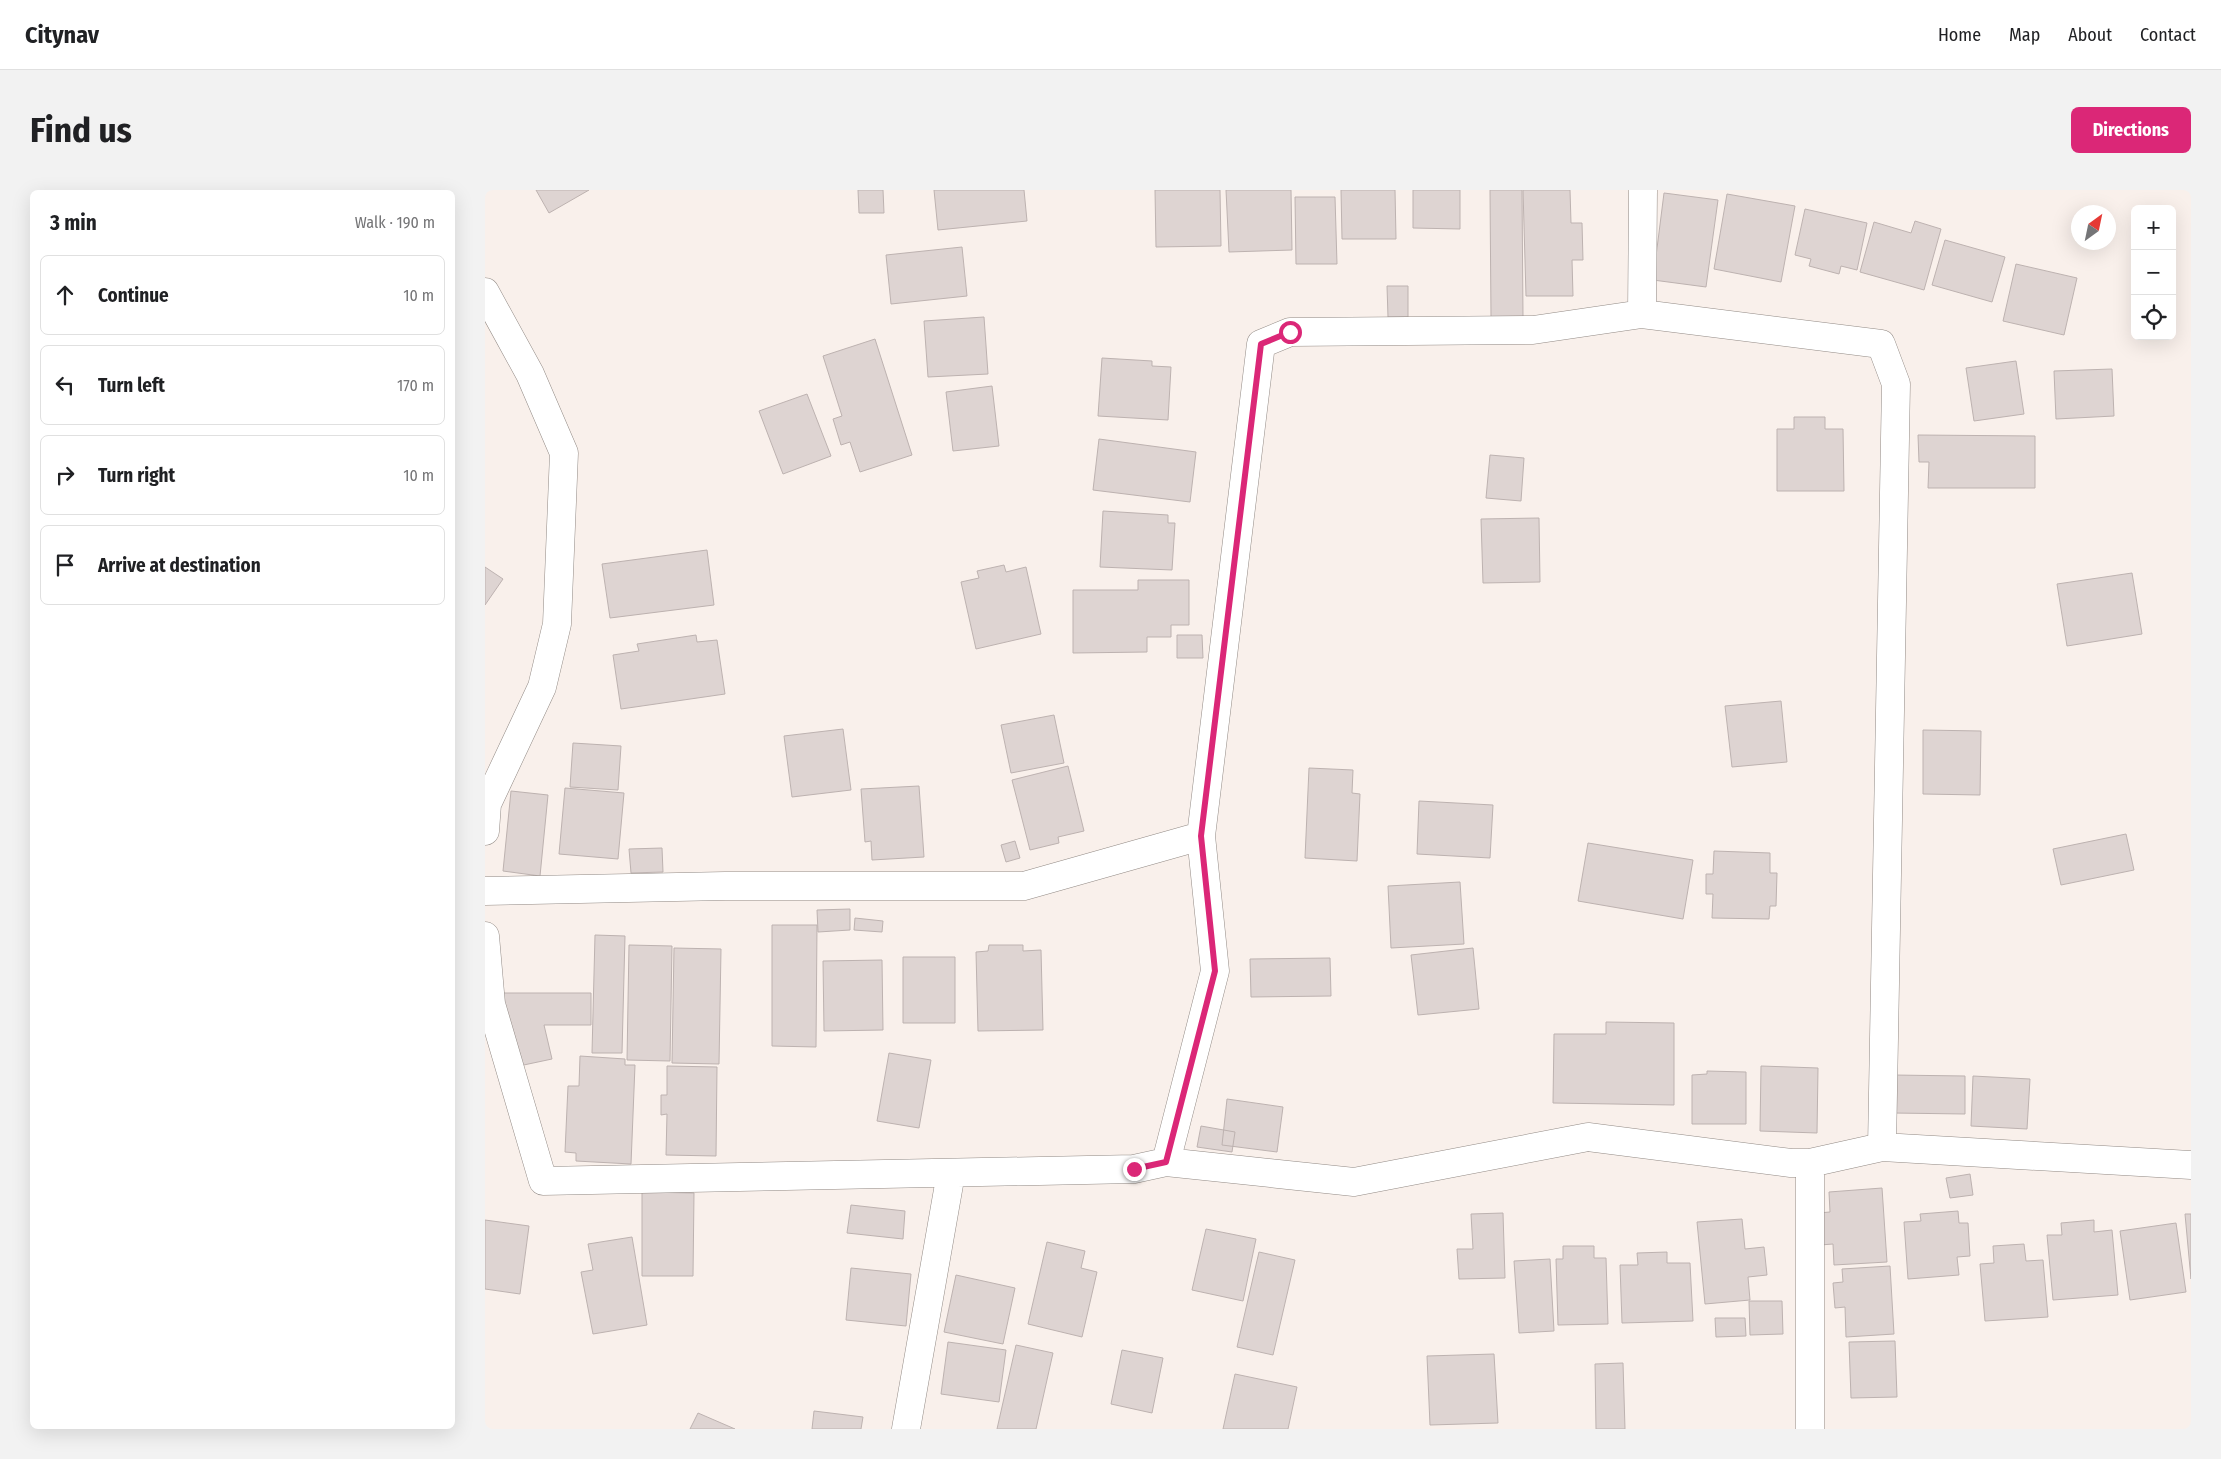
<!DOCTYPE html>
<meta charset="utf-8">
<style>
:root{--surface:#fff;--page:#f2f2f2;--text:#202124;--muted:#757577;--line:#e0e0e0;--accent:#db2777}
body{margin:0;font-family:"Fira Sans Condensed",sans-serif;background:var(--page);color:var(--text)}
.controls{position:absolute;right:15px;top:15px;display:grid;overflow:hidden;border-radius:8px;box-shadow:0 5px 20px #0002}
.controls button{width:45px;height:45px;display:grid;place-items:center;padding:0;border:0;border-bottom:1px solid var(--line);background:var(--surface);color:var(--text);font:25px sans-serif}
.compass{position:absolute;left:1586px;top:15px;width:45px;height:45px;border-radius:50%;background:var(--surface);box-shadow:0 5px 20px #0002;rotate:33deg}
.stop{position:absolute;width:15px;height:15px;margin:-11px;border:4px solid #db2777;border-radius:50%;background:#fff}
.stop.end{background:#db2777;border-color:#fff;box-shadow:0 1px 5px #0008}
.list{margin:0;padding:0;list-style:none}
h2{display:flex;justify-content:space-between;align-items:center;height:65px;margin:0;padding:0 20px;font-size:21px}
h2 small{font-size:16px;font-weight:400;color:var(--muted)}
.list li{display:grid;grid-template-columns:32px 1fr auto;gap:15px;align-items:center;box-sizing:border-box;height:80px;margin:0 10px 10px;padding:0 10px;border:1px solid var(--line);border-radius:8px}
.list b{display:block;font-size:19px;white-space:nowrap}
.list em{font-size:16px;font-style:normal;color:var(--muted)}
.icon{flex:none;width:28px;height:28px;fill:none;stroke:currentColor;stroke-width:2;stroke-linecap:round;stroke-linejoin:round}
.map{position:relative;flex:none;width:1706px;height:1239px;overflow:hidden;border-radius:8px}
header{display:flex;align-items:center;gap:30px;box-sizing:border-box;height:70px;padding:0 25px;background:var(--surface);border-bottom:1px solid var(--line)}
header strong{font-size:24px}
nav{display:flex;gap:28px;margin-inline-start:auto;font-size:18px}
.intro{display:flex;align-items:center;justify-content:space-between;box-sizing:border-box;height:120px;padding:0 30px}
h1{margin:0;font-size:35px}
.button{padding:12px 22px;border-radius:8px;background:var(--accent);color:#fff;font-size:18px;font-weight:700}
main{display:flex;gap:30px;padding:0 30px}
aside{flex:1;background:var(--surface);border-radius:8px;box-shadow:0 5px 20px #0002}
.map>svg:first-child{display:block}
.building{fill:#ded4d2;stroke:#bdb2b0}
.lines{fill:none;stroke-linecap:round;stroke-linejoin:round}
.minor-casing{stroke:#928a85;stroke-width:29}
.minor{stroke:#fff;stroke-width:28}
.route{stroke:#db2777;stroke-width:6}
</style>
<header>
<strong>Citynav</strong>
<nav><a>Home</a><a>Map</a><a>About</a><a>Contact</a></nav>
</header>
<div class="intro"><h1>Find us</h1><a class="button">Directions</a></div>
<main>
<aside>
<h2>3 min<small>Walk · 190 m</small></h2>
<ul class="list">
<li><svg class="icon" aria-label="ahead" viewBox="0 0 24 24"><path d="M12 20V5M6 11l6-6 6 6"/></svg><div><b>Continue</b></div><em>10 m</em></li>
<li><svg class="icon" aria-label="left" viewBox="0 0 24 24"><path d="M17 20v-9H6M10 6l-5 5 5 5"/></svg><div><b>Turn left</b></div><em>170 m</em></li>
<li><svg class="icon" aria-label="right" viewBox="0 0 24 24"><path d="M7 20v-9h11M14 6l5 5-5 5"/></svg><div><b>Turn right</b></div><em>10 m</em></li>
<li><svg class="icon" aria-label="arrive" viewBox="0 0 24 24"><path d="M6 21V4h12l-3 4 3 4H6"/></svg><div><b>Arrive at destination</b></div></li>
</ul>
</aside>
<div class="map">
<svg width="1706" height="1239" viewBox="0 0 1706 1239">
<rect width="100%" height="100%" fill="#f9f0eb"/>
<path class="building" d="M51,0h53l-40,23z
M373,0h25l1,23h-25z
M449,0h90l3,31 -89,9z
M670,0h65l1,56 -65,1z
M741,0h65l1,60 -63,2z
M856,0h54l1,49h-54z
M928,0h47v39l-47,-1z
M1005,0h32l1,127h-32z
M1038,0h47l1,33h11l1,37h-11l1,36h-47z
M1179,3l54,7 -12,87 -53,-7z
M1242,4l68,12 -14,76 -67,-13z
M810,7h40l2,67h-41z
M1320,19l62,14 -10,47 -16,-4 -2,8 -30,-8 2,-7 -16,-4z
M1430,31l26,8 -17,61 -64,-18 14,-50 37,11z
M1460,50l60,17 -13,45 -60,-17z
M477,57l5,49 -76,8 -5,-49z
M1531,74l61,14 -13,57 -61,-14z
M902,96h21v31h-20z
M499,127l4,57 -60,3 -4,-56z
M390,149l37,116 -52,17 -10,-30 -9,3 -8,-26 9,-3 -19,-60z
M617,168l50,3v5l19,1 -3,53 -70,-4z
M1531,171l8,53 -50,7 -8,-53z
M1627,179l2,47 -58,3 -2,-48z
M507,196l7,60 -46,5 -7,-59z
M322,204l24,62 -48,18 -24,-63z
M1309,227h31v12h18l1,62h-67v-62h17z
M1433,245l117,1v52h-107l1,-26h-10z
M614,249l97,13 -6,50 -97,-12z
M1005,265l34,3 -3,43 -35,-3z
M618,321l65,4v8h7l-3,47 -72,-3z
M1054,328l1,64 -57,1 -2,-64z
M222,360l7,55 -104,13 -8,-54z
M519,375l2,7 20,-5 15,67 -65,15 -15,-67 18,-4 -2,-7z
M0,377l18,12 -18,26z
M1647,383l10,61 -75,12 -10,-62z
M653,390h51v45h-18v12h-24v15l-74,1v-63h65z
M211,445l1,7 20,-2 8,54 -104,15 -8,-54 26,-4 -2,-7z
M692,445h25l1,23h-26z
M1296,511l6,61 -55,5 -7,-61z
M569,525l10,48 -53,10 -10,-48z
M358,539l8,61 -59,7 -8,-61z
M1438,540l58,1 -1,64 -57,-1z
M88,553l48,3 -3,44 -48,-3z
M583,576l16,65 -26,6 1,6 -29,7 -18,-70z
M824,578l44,2 -1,23 8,1 -3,67 -52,-3z
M434,596l5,71 -52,3 -1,-19 -6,1 -4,-53z
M80,598l59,5 -6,66 -59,-5z
M26,601l37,4 -8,81 -37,-5z
M934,611l74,4 -3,53 -73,-4z
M1641,644l8,36 -73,15 -8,-36z
M530,651l5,17 -14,4 -5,-17z
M1103,653l105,17 -10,59 -105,-18z
M177,658l1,24 -32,1 -2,-24z
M1229,661l56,2v20h7l-1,33h-6l-1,13 -57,-1 1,-24h-7v-20h7z
M975,692l4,62 -73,4 -3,-62z
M365,719v21l-32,2 -1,-22z
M370,728l28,3 -1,11 -28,-2z
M287,735h45l-1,122 -44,-1z
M110,745l30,1 -3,117h-30z
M144,755l43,1 -2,115 -43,-1z
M504,755h34v6l18,-1 2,80 -65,1 -2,-79 12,-1z
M189,758l47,1 -2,115 -47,-1z
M988,758l6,61 -61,6 -7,-60z
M418,767h52v66h-52z
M845,768l1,38 -80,1 -1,-38z
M397,770l1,70 -59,1 -1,-70z
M15,803h91v32h-47l8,34 -33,7z
M1121,832l68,1v82l-121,-2 1,-69h52z
M404,863l42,7 -12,68 -42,-7z
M95,866l45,3v6h10l-4,99 -55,-3v-8l-11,-1 3,-66h11z
M182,876l50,1 -1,89 -50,-1 1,-41 -6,1v-20h6z
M1276,876l57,2 -1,65 -57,-2z
M1222,881l39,1v52h-54v-49l15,-1z
M1408,885l72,1v38l-72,-1z
M1488,886l57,3 -3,50 -56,-3z
M742,909l56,8 -6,45 -55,-7z
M716,936l34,6 -3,20 -35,-5z
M1485,984l3,21 -23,3 -4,-20z
M1397,998l5,74 -53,3 -1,-21 -13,1 -2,-32 12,-1 -1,-20z
M157,1002l52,1 -1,83h-51z
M366,1015l54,6 -2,28 -56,-6z
M1473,1021l1,12h9l2,33 -13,1 2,18 -51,4 -4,-57 17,-1 -1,-7z
M1018,1023l2,65 -46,1 -2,-30h16l-2,-35z
M1700,1024h6v65z
M1257,1029l3,30 19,-2 3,28 -19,2 2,23 -45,4 -8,-82z
M0,1030l44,6 -9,68 -35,-5z
M1609,1030v12l18,-2 6,65 -65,5 -6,-65h15l-1,-12z
M1691,1033l10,69 -56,8 -10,-69z
M721,1039l50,10 -13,62 -51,-11z
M147,1047l15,88 -54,9 -12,-62 12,-2 -5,-26z
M562,1052l38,9 -4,17 16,4 -15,65 -54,-13z
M1539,1054l2,17 17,-1 5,57 -63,4 -5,-57 14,-1 -1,-17z
M1078,1056h31v12h12l2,66 -50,1 -2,-66h7z
M774,1062l36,8 -22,95 -36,-8z
M1182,1062v11h23l3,58 -71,2 -2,-58h18l-1,-12z
M1065,1069l4,72 -35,2 -5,-72z
M1405,1076l4,68 -48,3 -1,-30 -10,1 -2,-25 10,-1 -1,-13z
M366,1078l60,6 -5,52 -60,-6z
M471,1085l59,13 -12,56 -59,-12z
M1264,1111h33l1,33 -33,1z
M1230,1128h30l1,18 -30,1z
M1410,1151l2,56 -46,1 -2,-56z
M463,1152l58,8 -7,52 -58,-8z
M531,1155l37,8 -17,76h-39z
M637,1160l41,8 -11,55 -41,-9z
M1009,1164l4,69 -68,2 -3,-69z
M1138,1173l2,66h-29l-1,-65z
M750,1184l62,13 -9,42h-65z
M329,1221l49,6 -2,12h-49z
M213,1223l37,16h-45z"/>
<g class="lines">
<g class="minor-casing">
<path id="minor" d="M0,102l45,82 34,79 -7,171 -15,63 -55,117 -2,27
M1157,124l1,-124
M0,701l240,-5h299l177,-50
M0,746l6,68 52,177 591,-12 32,-7 188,20 234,-45 203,26h19l72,-16 309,18
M681,972l49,-191 -14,-135 60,-492 29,-12 243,-2 109,-16 239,30 15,40 -14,763
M421,1239l45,-256
M1325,1239v-266"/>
</g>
<use href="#minor" class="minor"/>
</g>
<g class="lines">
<path class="route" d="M649,979l32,-7 49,-191 -14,-135 60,-492 29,-12"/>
</g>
</svg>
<div class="controls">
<button>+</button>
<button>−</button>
<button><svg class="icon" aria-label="locate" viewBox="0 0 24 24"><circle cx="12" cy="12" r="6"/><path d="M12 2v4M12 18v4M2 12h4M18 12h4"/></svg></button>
</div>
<svg class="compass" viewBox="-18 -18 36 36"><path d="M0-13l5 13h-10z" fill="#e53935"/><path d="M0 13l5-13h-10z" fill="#757577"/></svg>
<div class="stop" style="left:805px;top:142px"></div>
<div class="stop end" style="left:649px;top:979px"></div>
</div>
</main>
